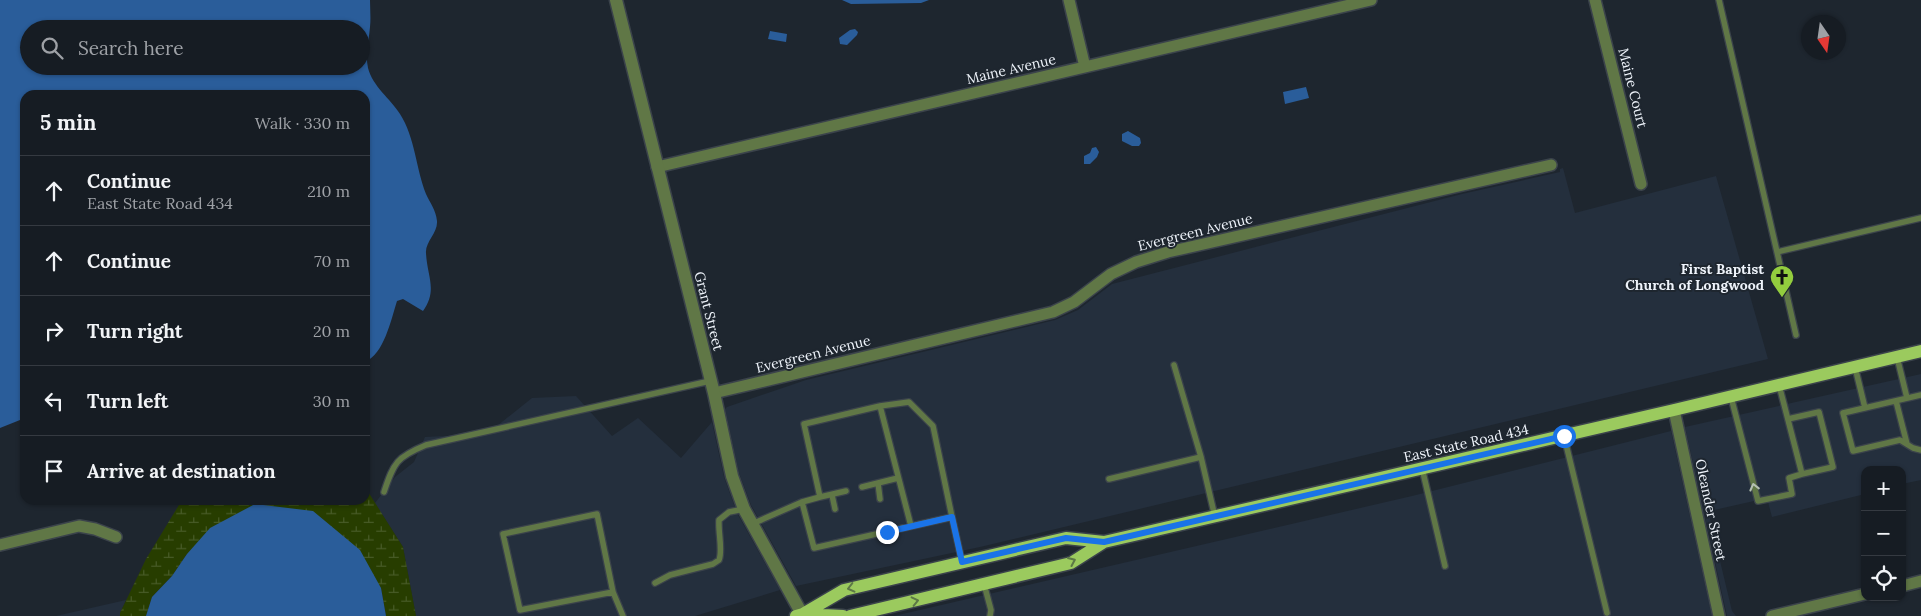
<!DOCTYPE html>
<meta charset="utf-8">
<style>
:root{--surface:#161c23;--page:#232930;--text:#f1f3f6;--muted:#9ea1a6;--line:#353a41}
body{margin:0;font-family:Lora,serif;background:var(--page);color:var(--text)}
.controls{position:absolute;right:15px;bottom:15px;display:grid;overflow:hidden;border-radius:10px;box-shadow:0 1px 4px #0004}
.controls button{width:45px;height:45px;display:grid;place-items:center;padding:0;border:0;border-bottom:1px solid var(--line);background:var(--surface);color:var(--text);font:25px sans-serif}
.compass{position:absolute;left:1801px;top:15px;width:45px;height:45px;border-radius:50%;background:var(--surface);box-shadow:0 1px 4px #0004;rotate:167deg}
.stop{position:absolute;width:15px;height:15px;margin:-11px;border:4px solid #1a73e8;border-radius:50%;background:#fff}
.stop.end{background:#1a73e8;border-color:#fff;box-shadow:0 1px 5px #0008}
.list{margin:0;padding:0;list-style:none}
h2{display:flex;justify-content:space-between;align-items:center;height:65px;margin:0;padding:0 20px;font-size:21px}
h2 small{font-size:16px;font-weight:400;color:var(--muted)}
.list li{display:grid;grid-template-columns:32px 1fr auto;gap:15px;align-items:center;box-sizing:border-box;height:70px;padding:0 20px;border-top:1px solid var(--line)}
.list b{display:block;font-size:19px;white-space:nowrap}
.list p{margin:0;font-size:16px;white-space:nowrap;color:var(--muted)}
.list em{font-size:16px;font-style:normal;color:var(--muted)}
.icon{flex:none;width:28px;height:28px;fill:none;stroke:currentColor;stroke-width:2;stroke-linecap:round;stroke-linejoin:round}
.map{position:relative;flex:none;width:1921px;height:616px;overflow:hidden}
.search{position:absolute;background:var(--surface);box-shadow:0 1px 4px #0004;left:20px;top:20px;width:350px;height:55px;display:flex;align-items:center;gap:12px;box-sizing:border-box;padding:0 18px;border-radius:28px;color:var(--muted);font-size:19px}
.panel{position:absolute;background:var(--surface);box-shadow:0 1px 4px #0004;left:20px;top:90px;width:350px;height:415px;border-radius:15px}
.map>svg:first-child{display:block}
.built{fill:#242f3d}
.wetland{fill:url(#wetland-marsh)}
.water{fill:#2a5d9a;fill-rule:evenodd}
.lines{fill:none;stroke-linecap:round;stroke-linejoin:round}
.service-casing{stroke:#3b434b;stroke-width:8}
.minor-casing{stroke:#3b434b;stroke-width:14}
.tertiary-casing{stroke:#3b434b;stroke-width:15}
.primary-casing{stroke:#3b434b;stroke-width:15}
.service{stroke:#607746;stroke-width:5.5}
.minor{stroke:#607746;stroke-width:11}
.tertiary{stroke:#607746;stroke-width:12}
.primary{stroke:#9bca5e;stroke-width:12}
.oneway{stroke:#b5c1b2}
.oneway2{stroke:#5c7846}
.route{stroke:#1a73e8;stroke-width:6}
.labels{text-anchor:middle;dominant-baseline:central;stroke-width:4;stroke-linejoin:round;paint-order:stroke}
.street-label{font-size:14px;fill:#eef3fa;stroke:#1e262f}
.poi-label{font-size:14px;font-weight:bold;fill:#eef3fa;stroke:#1e262f;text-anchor:end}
</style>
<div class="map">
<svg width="1921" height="616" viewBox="0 0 1921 616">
<defs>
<pattern id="wetland-marsh" width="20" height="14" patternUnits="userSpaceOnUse" patternTransform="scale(1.25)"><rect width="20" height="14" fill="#273d00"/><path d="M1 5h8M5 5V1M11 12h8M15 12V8" fill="none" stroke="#475a26"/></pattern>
</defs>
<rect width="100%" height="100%" fill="#1e262f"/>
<path class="built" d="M1563,168l12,45 141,-37 52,183 -788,188 -184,39 -45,-81 -12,-32 -14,-64 2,-2 79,-27 249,-60 23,-10 34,-26 350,-90 98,-22v-3z
M1921,374v106l-19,4v-14h-37v24l-93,23 -4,-15 -5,-3 -49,11 -3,3 -1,6 22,92 4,5h-9l-42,-189z
M576,396l36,40 26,-18 43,40 31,-36 12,55 13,36 43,77 -85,26h-279l-13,-69 -28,-44 20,-26 19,-15 11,-25 62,-3 45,-36z
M1671,431l41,185h-818l518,-120z
M126,600l-6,13v3h-64z"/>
<path class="wetland" d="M365,487l38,60 13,69h-30l-5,-28 -194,-34 -15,22 -20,21 -6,19h-26v-3l26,-54 36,-59h183z"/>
<path class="water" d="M0,0h370c0,9 1,18 0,27 -1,13 -5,27 -2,41 5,19 22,30 32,46 15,23 16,55 26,80 4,9 10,16 11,27 1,12 -12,21 -11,32 1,23 12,37 -3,58l-20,-12 -6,2c-6,19 -13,53 -32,61v-267h-340v323l-25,10zM29,29h332v37h-332z
M842,0h87l-8,3 -70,1z
M855,29l3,3 -1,3 -10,10 -7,-1 -1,-6 11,-8z
M770,31l17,3 -1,8 -18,-3z
M1306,87l3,11 -24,6 -2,-12z
M1128,131l12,7 1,5 -2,3h-7l-10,-5v-7z
M1096,147l3,5 -2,5 -7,7h-6v-8l6,-3 2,-5z
M255,504l58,7 47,39 21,38 5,28h-240l6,-19 20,-21 15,-22 23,-26z"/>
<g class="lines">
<g class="service-casing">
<path id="service" d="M1719,0l58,252 144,-34
M1777,252l19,83
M1897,357l10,41
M1174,365l27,92
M1855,367l10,41
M1921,395l-78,18 10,38 47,-11 13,8 8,2
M1731,397l27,104 34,-7 -3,-16 13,-4 -23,-89
M1896,401l11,43
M880,406l31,120
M1788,419l31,-7 14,55 -31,7
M1564,436l43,177
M1422,468l23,98
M1109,479l92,-22 14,60
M878,483l2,16
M862,487l36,-9
M384,492c10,-30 13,-35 42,-47l284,-64
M832,495l3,14
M820,497l26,-6
M802,502l18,-5 -16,-73 76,-18 29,-4 24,24 19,91
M752,524l50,-22 12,46 138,-31 10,45
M655,583l15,-8 43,-11 6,-4c4,-9 -1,-28 0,-40l10,-8 15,-3
M984,584l7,26 -1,6
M613,592l-93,18 -17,-76 94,-20 16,78 10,24"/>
</g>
<g class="minor-casing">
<path id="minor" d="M1069,0l16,67
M1595,0l46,184
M657,167l714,-167
M714,393l339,-81 21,-10 37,-28 25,-12 32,-10 383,-87
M1674,410l45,206
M0,545l79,-19 16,3 21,8
M1902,586l19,-5
M1772,616l93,-22"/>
</g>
<g class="tertiary-casing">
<path id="tertiary" d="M616,0l98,393 18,83 12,33 59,107"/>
</g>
<g class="primary-casing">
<path id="primary" d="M803,614l40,2
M796,616l7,-2 41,-24 222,-52 38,4 570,-132 247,-59
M850,616l221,-53 33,-21"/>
</g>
<use href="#service" class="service"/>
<use href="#minor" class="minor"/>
<use href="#tertiary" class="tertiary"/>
<use href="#primary" class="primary"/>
</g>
<defs><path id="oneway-chevron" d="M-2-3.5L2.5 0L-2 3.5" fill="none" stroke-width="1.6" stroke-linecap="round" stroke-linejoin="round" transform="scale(1.25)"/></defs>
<use class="oneway" href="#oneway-chevron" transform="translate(1754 487) rotate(-104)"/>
<g class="oneway2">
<use href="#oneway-chevron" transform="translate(1072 561) rotate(-24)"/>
<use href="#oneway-chevron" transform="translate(851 588) rotate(166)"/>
<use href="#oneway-chevron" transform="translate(915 601) rotate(-13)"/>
</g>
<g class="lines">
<path class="route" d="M887,532l65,-15 10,45 104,-24 38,4 460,-106"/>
</g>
<defs>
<g id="church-pin" transform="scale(1.25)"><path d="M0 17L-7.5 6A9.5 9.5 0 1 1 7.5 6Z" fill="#93cd3e" stroke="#1e262f"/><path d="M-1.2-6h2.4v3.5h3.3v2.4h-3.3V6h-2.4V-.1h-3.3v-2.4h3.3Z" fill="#111"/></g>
</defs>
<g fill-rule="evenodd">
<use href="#church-pin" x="1782" y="277"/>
</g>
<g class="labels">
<g class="street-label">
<text transform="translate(1011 69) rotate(-13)">Maine Avenue</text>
<text transform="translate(1633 88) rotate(76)">Maine Court</text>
<text transform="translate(1195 232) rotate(-14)">Evergreen Avenue</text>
<text transform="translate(709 311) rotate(76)">Grant Street</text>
<text transform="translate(813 354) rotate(-14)">Evergreen Avenue</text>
<text transform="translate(1466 443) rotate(-13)">East State Road 434</text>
<text transform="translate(1711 510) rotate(78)">Oleander Street</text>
</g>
<g class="poi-label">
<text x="1764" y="269">First Baptist<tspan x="1764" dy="16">Church of Longwood</tspan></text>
</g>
</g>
</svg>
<div class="controls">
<button>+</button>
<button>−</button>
<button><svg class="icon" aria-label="locate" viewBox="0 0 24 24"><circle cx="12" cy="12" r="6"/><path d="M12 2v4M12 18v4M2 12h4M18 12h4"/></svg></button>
</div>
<svg class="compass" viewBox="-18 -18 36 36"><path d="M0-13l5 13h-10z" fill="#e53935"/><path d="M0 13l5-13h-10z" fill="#9ea1a6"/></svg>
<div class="stop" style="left:1564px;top:436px"></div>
<div class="stop end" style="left:887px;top:532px"></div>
<div class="search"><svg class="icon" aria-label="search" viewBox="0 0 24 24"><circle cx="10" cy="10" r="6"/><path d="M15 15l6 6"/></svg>Search here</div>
<section class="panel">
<h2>5 min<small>Walk · 330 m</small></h2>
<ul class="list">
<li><svg class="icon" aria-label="ahead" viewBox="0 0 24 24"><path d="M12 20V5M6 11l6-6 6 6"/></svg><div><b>Continue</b><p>East State Road 434</p></div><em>210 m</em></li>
<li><svg class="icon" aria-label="ahead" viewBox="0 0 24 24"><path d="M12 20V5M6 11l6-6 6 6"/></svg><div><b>Continue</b></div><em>70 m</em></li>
<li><svg class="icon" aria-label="right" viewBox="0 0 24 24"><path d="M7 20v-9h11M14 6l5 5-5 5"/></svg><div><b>Turn right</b></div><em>20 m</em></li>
<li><svg class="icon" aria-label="left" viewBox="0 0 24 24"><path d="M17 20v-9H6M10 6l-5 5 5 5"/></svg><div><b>Turn left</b></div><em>30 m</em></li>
<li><svg class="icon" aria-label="arrive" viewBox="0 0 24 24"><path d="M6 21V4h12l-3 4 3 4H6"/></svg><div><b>Arrive at destination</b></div></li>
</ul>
</section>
</div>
